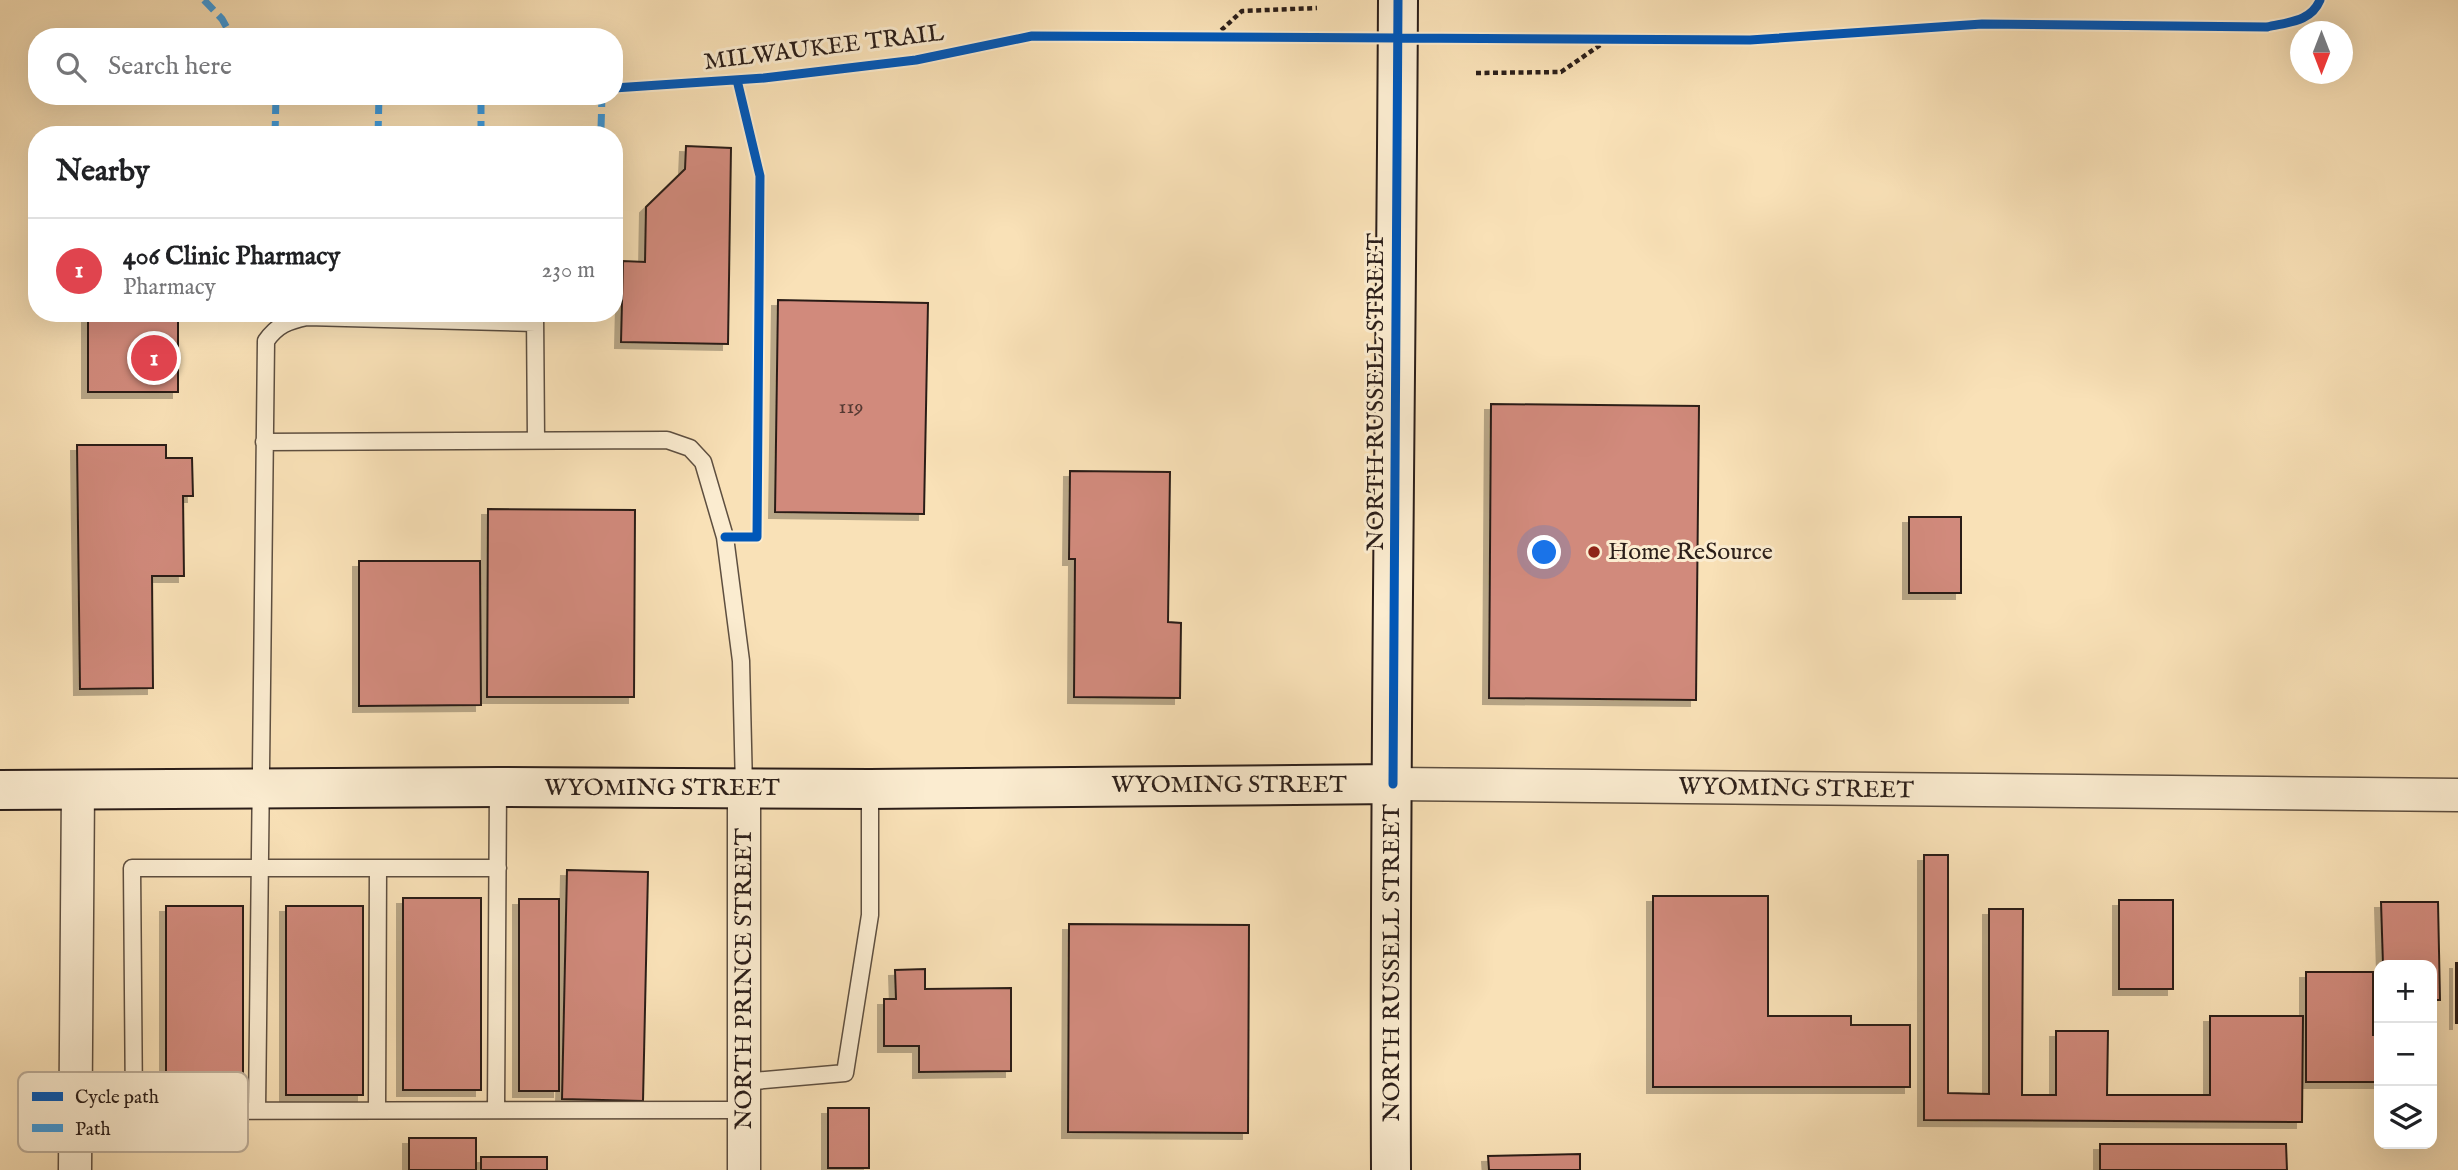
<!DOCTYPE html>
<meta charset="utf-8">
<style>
:root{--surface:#fff;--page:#f6f6f6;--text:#202124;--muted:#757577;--line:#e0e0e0;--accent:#ea580c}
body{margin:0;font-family:"IM FELL English",serif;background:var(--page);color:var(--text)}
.controls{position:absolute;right:21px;bottom:21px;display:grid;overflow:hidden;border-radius:14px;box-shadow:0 7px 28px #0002}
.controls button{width:63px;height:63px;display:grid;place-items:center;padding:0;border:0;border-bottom:2px solid var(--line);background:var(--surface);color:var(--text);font:35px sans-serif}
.compass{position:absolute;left:2290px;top:21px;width:63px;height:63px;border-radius:50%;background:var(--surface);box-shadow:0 7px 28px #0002;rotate:180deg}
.you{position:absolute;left:1545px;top:553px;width:24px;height:24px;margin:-18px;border:5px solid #fff;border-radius:50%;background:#1a73e8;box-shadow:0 0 0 10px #1a73e833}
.badge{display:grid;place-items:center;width:46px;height:46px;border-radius:50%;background:var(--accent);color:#fff;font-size:23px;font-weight:700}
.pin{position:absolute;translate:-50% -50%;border:4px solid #fff;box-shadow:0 2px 7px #0006}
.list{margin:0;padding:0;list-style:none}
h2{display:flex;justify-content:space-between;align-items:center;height:91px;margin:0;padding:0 28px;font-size:30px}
h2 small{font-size:23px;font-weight:400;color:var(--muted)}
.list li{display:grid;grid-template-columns:46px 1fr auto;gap:21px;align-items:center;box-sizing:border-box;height:105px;padding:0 28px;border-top:2px solid var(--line)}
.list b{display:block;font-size:26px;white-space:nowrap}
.list p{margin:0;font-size:23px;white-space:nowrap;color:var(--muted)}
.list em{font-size:23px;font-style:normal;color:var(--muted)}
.icon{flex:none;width:38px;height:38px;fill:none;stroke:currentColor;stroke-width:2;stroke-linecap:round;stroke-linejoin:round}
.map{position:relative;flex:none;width:2458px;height:1170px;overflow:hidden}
.search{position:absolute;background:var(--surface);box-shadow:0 7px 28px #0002;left:28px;top:28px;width:595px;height:77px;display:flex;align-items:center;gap:18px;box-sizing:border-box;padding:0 24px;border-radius:28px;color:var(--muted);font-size:26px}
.panel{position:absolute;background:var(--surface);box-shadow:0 7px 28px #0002;left:28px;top:126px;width:595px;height:196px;border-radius:28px}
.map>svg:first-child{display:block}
.building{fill:#d18a7b;stroke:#2b1e19;stroke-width:2;filter:url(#shadow)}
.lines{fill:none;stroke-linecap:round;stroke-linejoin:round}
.lane-casing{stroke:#5e4f40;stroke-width:19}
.street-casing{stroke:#5e4f40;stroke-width:35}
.secondary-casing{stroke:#2b1e19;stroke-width:42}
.path{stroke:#2b1e19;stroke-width:4.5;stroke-dasharray:5 3.5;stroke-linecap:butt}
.lane{stroke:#fbecd0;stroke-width:16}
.street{stroke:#fbecd0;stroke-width:32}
.secondary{stroke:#fbecd0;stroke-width:38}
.quiet{stroke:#3d9bdf;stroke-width:7;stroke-dasharray:14 7;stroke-linecap:butt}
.cycleway-casing{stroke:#fbecd0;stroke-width:13}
.cycleway{stroke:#0057b8;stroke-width:9}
.poi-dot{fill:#8f2418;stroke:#fbecd0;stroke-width:2.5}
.labels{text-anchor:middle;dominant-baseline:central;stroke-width:6;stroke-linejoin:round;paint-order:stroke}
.number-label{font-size:21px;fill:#543932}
.street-label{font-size:24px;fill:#2b1e19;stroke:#fbecd0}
.poi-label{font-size:24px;fill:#2b1e19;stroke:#fbecd0;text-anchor:start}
.key{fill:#fbecd0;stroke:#bdae99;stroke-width:2}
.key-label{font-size:19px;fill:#2b1e19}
</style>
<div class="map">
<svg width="2458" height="1170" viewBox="0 0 2458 1170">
<defs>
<filter id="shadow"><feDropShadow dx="-6" dy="6" stdDeviation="0" flood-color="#0004"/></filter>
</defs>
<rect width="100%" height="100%" fill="#f9e1b7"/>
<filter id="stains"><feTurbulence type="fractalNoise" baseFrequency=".00286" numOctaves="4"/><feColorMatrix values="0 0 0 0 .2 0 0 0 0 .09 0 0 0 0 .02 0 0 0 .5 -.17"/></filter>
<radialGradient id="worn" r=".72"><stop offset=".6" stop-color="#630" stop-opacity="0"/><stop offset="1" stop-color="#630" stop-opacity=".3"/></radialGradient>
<path class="building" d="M686,146l45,2 -3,196 -107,-2 2,-81 22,1 1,-55 39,-38z
M778,300l150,3 -4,211 -149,-2z
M88,313h90v79h-90z
M1491,404l208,2 -3,294 -207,-2z
M77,445h89v13h26l1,38h-10l1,80h-32l1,112 -73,1z
M1070,471l100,1 -2,150 13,1 -1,75 -106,-1 1,-138h-6z
M488,509l147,1 -1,187h-147z
M1909,517h52v76h-52z
M359,561h121l1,144 -122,1z
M1924,855h24v238l41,1v-185h34l-1,186h34v-64h52l-1,64h103v-79h93l-1,106 -378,-2z
M567,870l81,2 -5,229 -81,-2z
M1653,896h115v120h83v9h59v62h-257z
M403,898h78v192h-78z
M519,899h40v192h-40z
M2119,900h54v89h-54z
M2381,902h57l2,98h-8v-35h-49z
M166,906h77v190h-77z
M286,906h77v189h-77z
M1069,924l180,1 -1,208 -180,-1z
M2456,963h2v60h-2z
M925,969v20l86,-1v83l-92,1v-26h-35v-47h12l-1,-29z
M2306,972h67v63h6v47h-73z
M828,1108h41v60h-41z
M409,1138h67v32h-67z
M2100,1144h186l1,26h-187z
M1580,1154v16h-91l-1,-14z
M481,1157h66v13h-66z"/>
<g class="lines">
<g class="lane-casing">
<path id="lane" d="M535,313l1,127
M264,442l403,-2 23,8 13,14 22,75 16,124 3,127
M743,1082l102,-9 25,-158v-126
M257,1110l9,-769c11,-16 22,-20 41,-24l228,6
M377,1110l1,-242
M496,1110l2,-323
M134,1111l-2,-243h366
M75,1113l37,-2 631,-1"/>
</g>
<g class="street-casing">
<path id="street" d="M1393,784l1065,11
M75,1170l3,-381
M744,1170v-382"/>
</g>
<g class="secondary-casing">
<path id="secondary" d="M0,790l498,-3 372,2 523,-5
M1391,1170c-2,-390 5,-780 7,-1170"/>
</g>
<path class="path" d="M1215,36l27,-25 75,-3
M1476,73l85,-1 45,-31"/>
<use href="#lane" class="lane"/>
<use href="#street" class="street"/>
<use href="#secondary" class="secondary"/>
<path class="quiet" d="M204,0l18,19 10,18
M601,128l1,-32
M275,135l1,-39
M378,135l1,-39
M481,135v-39"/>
<g class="cycleway-casing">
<path id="cycleway" d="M614,88l150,-10 152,-18 116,-24 718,4 232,-16 285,3c21,-5 44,-5 53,-27
M725,537h32l3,-361 -23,-96
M1393,784l5,-784"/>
</g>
<use href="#cycleway" class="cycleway"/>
</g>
<circle class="poi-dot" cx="1594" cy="552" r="7"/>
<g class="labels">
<g class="number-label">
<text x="851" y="407">119</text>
</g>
<g class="street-label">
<text transform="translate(824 48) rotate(-7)">MILWAUKEE TRAIL</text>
<text transform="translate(1376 392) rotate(-90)">NORTH RUSSELL STREET</text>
<text x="1229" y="785">WYOMING STREET</text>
<text x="662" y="788">WYOMING STREET</text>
<text transform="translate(1796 789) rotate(1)">WYOMING STREET</text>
<text transform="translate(1392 963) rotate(-90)">NORTH RUSSELL STREET</text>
<text transform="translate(744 979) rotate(-90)">NORTH PRINCE STREET</text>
</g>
<g class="poi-label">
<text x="1608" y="552">Home ReSource</text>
</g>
</g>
<rect x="18" y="1072" width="230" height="80" rx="10" class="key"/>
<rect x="32" y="1092" width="31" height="9" fill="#0057b8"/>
<rect x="32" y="1124" width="31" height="8" fill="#3d9bdf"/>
<g class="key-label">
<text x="75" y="1103">Cycle path</text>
<text x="75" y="1135">Path</text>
</g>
<rect width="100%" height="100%" filter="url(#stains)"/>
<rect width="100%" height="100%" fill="url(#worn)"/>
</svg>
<div class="controls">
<button>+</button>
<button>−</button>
<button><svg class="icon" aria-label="layers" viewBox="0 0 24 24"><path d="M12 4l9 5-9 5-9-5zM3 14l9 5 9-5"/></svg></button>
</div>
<svg class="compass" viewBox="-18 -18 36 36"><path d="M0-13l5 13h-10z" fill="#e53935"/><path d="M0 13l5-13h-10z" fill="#757577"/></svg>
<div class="you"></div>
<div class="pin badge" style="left:154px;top:358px;background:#e0444e">1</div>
<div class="search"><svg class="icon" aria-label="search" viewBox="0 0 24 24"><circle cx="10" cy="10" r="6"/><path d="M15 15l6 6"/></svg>Search here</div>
<section class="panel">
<h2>Nearby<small></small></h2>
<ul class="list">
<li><span class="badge" style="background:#e0444e">1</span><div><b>406 Clinic Pharmacy</b><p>Pharmacy</p></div><em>230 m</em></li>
</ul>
</section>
</div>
